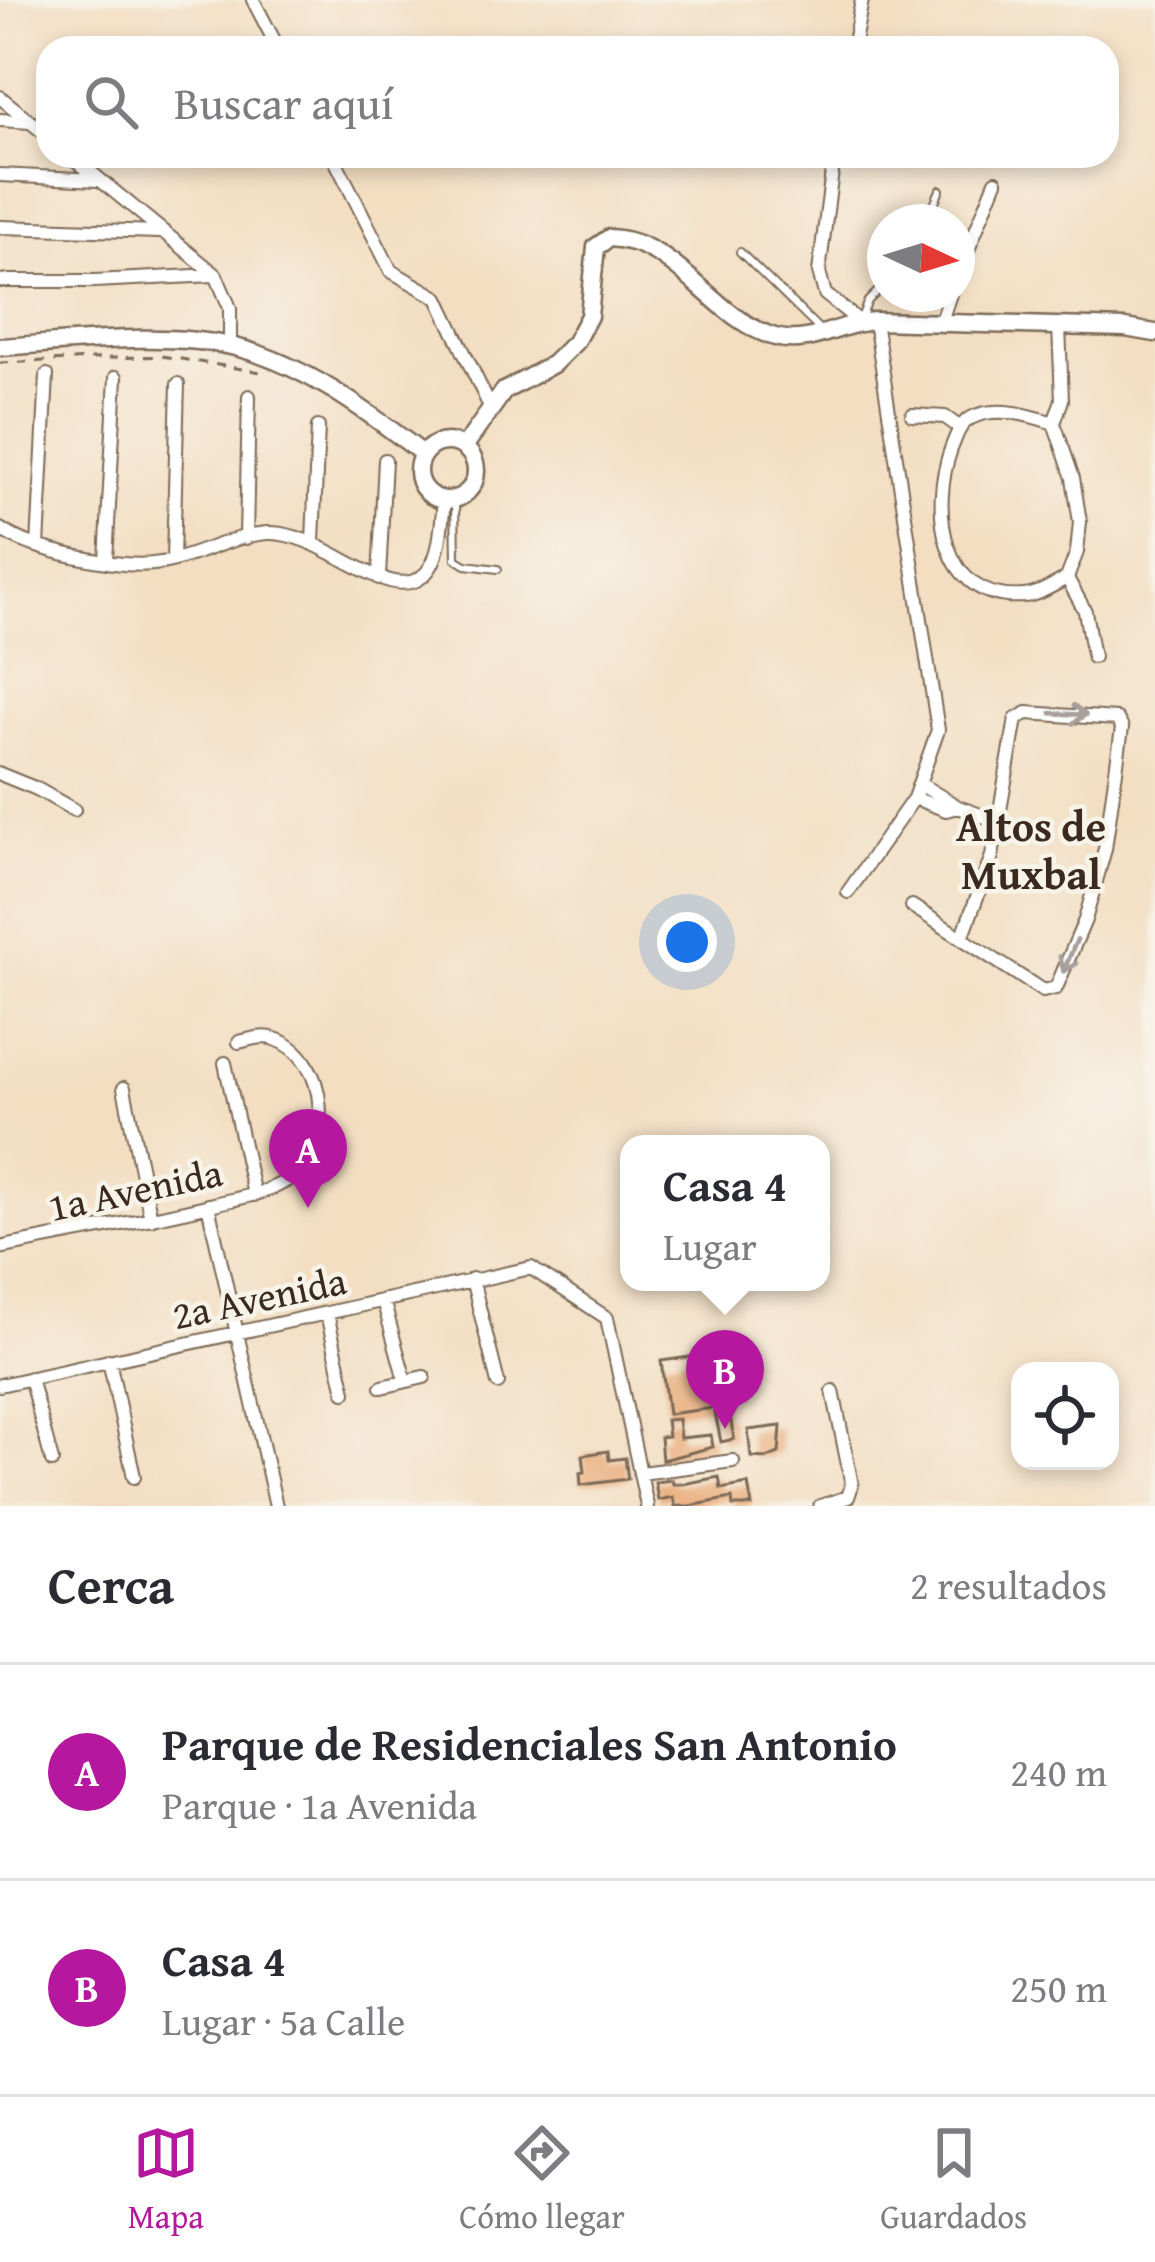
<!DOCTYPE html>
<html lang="es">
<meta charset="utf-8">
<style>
:root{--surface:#fff;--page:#f2f2f3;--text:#2b2b33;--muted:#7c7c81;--line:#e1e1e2;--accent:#b5179e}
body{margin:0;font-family:"Gentium Book Plus",serif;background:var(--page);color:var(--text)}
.controls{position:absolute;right:36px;bottom:36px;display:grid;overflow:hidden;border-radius:24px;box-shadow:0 6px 18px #0003}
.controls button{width:108px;height:108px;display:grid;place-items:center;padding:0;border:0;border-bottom:3px solid var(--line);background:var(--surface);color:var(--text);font:60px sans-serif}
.compass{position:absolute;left:867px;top:204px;width:108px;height:108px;border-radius:50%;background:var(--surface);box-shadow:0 6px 18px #0003;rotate:94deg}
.you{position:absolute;left:687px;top:942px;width:42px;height:42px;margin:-30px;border:9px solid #fff;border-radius:50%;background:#1a73e8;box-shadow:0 0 0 18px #1a73e833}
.badge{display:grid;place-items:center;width:78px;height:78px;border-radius:50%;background:var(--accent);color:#fff;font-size:39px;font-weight:700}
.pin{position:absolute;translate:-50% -99px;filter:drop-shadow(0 3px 6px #0008)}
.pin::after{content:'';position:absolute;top:63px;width:42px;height:36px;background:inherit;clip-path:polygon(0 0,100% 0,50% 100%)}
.popup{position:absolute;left:620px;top:1135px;width:210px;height:156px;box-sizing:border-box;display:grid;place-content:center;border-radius:24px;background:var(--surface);filter:drop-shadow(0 3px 9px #0005);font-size:39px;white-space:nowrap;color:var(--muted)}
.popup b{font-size:45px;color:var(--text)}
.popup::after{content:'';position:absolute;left:50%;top:100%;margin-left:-24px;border:24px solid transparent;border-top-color:var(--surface)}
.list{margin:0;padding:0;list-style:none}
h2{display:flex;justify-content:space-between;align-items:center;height:156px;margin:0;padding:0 48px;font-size:51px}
h2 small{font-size:39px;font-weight:400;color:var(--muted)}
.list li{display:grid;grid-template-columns:78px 1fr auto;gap:36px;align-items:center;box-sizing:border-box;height:216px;padding:0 48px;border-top:3px solid var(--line)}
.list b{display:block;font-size:45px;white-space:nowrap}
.list p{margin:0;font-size:39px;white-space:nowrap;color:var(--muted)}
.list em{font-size:39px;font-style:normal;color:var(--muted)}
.icon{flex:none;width:66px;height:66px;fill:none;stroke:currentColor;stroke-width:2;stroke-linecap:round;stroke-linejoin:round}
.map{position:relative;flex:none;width:1155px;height:1506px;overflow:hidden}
.search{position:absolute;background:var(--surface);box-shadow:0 6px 18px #0003;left:36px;right:36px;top:36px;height:132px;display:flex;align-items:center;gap:30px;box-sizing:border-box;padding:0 42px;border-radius:36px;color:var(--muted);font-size:45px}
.sheet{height:588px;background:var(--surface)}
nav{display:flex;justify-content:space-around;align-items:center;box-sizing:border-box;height:168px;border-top:3px solid var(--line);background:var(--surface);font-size:33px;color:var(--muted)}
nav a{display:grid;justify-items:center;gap:6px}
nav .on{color:var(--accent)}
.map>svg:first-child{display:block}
.building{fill:#e9a671}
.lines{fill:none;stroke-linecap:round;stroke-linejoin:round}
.lane-casing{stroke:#7b6957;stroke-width:10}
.street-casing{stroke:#7b6957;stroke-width:16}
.secondary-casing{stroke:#7b6957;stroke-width:21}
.path{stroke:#7b6957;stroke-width:3;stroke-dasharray:9 9;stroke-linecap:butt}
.lane{stroke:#fff;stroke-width:6}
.street{stroke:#fff;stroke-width:12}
.secondary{stroke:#fff;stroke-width:16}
.oneway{stroke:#a79f9a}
.labels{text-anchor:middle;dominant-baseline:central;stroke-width:9;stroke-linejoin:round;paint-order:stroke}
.street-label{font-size:39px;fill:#3b2a1e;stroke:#f7f3e8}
.neighbourhood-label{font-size:42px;font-weight:bold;fill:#3b2a1e;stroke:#f7f3e8}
</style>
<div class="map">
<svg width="1155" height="1506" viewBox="0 0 1155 1506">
<rect width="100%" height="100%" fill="#f7f3e8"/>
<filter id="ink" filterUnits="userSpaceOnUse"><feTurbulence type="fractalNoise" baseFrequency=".00833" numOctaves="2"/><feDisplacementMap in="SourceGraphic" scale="24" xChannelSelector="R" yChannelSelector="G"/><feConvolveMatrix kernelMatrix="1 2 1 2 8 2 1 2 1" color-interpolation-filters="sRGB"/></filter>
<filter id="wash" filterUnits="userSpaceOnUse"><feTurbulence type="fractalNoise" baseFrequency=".004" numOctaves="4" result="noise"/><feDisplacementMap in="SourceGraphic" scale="48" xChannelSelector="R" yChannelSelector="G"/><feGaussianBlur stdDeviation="2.7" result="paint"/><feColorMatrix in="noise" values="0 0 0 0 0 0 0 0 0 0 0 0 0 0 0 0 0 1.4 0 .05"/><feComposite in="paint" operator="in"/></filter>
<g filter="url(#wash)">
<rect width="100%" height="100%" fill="#f3dec2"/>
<g id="blocks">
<path class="building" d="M704,1355l2,15 13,-2 6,49 5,-1 4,23 -13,3 -7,-34 -46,6 -7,-53z
M678,1419l2,19 31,-3 2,12 -51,13 -2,-23 8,-1 -2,-16z
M781,1426l-2,27 -12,5 -16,-1 -3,-27z
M608,1451l1,9 16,-2 3,21 -47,6 -1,-12 5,-1 -2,-17z
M719,1477l2,12 27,-5 4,22h-19l-1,-8 -42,8h-15l-2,-9 -15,3 -3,-18 17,-2 1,4h10z"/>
</g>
</g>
<g filter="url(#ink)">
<use href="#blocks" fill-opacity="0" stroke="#7b6957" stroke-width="3"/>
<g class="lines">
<g class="lane-casing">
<path id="lane" d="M926,222l14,-32
M740,252l82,80
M861,318l7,-17 17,-17
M455,500l1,59 10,6 32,4"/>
</g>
<g class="street-casing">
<path id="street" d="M253,0l25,48
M853,48l9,-48
M0,97l48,39
M0,120l30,2
M71,156l145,119 14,33v38
M333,156l58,115 47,27 53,111
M834,156l-15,116 6,22 35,28
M0,175l98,5
M0,227l159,5
M957,277l39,-96
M0,281h94l121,-6
M941,321l9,-27
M912,415l33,2 14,10
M1054,423c-25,-8 -58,-18 -83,-5 -12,6 -15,19 -20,31 -21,58 -11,154 73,147 15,-1 29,-11 43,-18l10,-26 3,-30 -7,-44 -19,-55 8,-23 -3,-74
M0,529c33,22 121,41 161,34 36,-6 69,-27 106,-30 54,-3 118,69 153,45 22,-14 21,-55 24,-78
M246,538l3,-142
M313,541l5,-114
M38,546l9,-171
M173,559l5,-175
M106,561l10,-184
M379,578l6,-118
M1067,578l18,33 8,46
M0,774l37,15 37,21
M920,784l38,23 42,15
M914,798l32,12 12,-3
M848,892l66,-94 24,-68 -63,-409
M912,906l131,85 13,-3 29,-68 20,-71 17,-121 -5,-9 -90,-6 -11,6 -24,137 -30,82
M225,1063l29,132
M124,1088l27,131
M208,1205l68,301
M0,1248c70,-15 141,-26 210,-43 27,-7 55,-10 79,-26 45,-29 41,-122 -14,-140 -12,-4 -24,0 -36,3
M472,1279l26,104
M383,1300l22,80
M327,1314l18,78
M109,1360l25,117
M30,1378l22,83
M0,1385l531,-117 76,50 40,188
M382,1387l42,-10
M641,1473l92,-12
M820,1506l28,-9 4,-12 -19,-94"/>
</g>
<g class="secondary-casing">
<path id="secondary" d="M0,347c71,-4 162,-16 231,-1 72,17 135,64 192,108
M418 471a29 29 0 1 1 58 0a29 29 0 1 1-58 0Z
M464,447l40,-56 49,-27 22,-22 14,-26 7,-69 13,-9c68,2 103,81 166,99 35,10 66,-15 100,-16l250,7 30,5"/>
</g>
<path class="path" d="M0,363l162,-7 99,16"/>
<use href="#lane" class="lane"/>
<use href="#street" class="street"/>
<use href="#secondary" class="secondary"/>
</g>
<defs><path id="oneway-shaft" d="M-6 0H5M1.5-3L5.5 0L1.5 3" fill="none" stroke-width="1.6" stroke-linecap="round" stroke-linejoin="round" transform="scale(3)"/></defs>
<g class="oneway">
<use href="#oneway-shaft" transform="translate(1069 714) rotate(3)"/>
<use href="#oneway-shaft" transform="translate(1070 956) rotate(113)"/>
</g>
</g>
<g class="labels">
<g class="street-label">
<text transform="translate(135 1189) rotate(-12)">1a Avenida</text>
<text transform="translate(259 1297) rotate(-12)">2a Avenida</text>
</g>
<g class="neighbourhood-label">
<text x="1031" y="825">Altos de<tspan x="1031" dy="48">Muxbal</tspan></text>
</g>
</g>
</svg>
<div class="controls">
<button><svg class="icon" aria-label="locate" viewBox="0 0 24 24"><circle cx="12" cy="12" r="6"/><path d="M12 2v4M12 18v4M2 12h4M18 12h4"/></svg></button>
</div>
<svg class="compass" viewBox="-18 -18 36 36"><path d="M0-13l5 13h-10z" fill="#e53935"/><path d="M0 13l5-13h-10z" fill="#7c7c81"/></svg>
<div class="you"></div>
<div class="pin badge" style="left:308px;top:1208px">A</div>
<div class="pin badge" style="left:725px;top:1429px">B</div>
<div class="popup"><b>Casa 4</b>Lugar</div>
<div class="search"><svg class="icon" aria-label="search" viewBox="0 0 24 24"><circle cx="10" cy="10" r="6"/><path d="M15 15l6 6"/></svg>Buscar aquí</div>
</div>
<section class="sheet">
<h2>Cerca<small>2 resultados</small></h2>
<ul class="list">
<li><span class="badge">A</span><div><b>Parque de Residenciales San Antonio</b><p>Parque · 1a Avenida</p></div><em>240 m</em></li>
<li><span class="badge">B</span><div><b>Casa 4</b><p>Lugar · 5a Calle</p></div><em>250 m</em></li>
</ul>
</section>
<nav>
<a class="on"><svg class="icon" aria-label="map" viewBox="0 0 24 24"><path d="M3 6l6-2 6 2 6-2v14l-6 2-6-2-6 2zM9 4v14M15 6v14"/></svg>Mapa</a>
<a><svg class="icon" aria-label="directions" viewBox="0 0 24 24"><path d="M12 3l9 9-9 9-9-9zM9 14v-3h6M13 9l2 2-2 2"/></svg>Cómo llegar</a>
<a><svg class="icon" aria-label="saved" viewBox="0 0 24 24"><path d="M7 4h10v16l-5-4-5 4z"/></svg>Guardados</a>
</nav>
